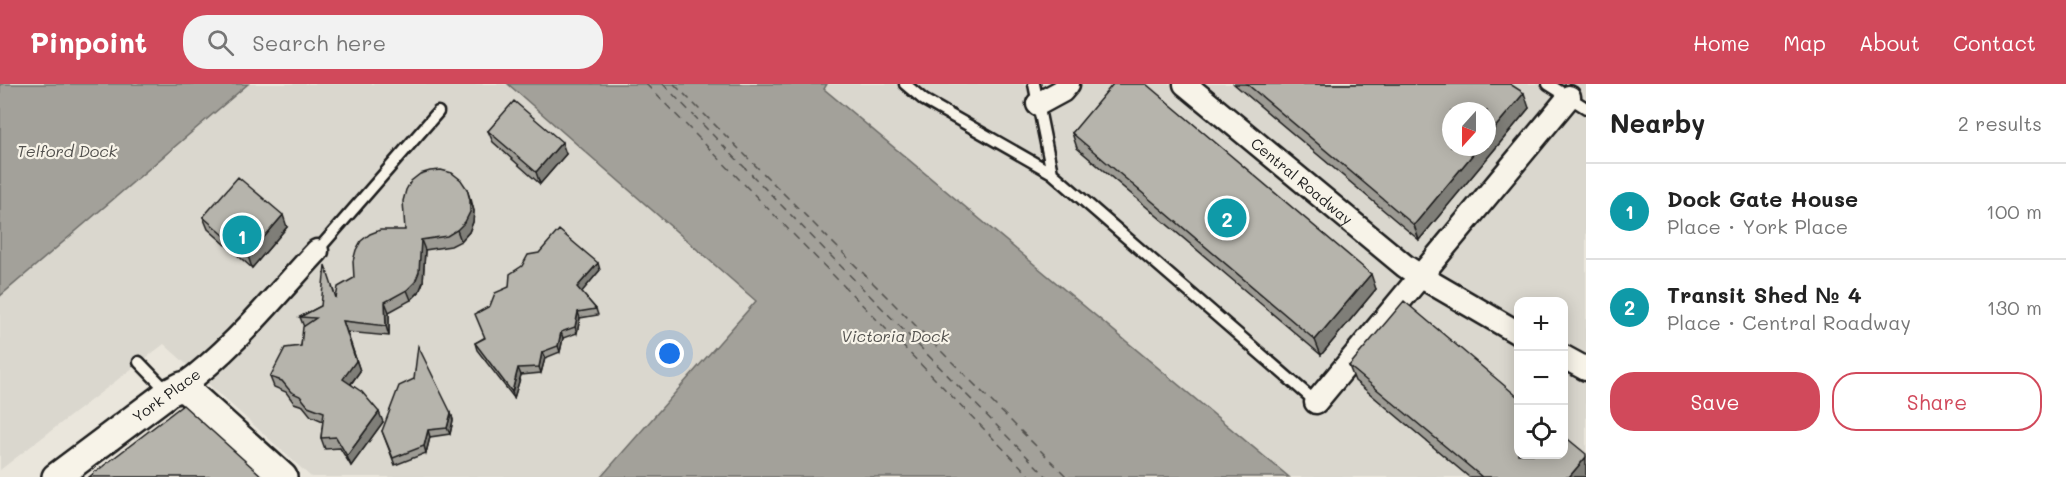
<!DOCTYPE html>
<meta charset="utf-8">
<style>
:root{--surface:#fff;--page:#f2f2f2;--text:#222;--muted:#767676;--line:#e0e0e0;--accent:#d1495b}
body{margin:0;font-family:Mali,sans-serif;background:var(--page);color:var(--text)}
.controls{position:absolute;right:18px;bottom:18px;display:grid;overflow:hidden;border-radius:12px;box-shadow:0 3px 15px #0003}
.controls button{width:54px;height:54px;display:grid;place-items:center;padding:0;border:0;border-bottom:2px solid var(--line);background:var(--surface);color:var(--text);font:30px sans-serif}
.compass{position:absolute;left:1442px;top:18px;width:54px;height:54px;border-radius:50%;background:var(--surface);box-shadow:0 3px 15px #0003;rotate:201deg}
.you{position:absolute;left:670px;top:270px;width:21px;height:21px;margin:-15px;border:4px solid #fff;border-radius:50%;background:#1a73e8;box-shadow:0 0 0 9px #1a73e833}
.badge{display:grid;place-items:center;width:39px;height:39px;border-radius:50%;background:var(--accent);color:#fff;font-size:20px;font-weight:700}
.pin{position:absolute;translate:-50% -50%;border:3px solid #fff;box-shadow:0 2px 6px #0006}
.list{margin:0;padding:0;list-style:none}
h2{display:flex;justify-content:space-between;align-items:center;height:78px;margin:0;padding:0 24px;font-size:26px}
h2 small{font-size:20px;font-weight:400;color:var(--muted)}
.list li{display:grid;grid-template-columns:39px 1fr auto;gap:18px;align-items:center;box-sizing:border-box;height:96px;padding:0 24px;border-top:2px solid var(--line)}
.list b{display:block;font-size:22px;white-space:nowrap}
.list p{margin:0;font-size:20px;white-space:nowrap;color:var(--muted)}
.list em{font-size:20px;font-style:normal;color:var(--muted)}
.actions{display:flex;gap:12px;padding:18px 24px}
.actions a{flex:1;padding:14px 0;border:2px solid var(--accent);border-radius:24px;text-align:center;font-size:21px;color:var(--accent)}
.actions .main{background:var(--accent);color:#fff}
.icon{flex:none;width:33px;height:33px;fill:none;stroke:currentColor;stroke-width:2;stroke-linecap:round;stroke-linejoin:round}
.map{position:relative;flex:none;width:1586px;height:393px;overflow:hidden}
header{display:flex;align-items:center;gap:36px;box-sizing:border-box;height:84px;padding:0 30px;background:var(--accent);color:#fff}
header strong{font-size:28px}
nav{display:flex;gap:33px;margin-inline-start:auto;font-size:21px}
.search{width:420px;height:54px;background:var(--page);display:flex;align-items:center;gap:15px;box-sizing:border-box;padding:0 21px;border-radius:24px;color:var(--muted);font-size:22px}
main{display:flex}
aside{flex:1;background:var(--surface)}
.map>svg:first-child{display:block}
.built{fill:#dad7ce;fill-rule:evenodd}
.water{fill:#a3a19a;stroke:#6d6c68;stroke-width:1.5}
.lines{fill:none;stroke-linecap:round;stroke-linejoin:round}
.ferry{stroke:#52514e;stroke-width:1.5;stroke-dasharray:8 6;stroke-linecap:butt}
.service-casing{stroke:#1c1c1c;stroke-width:15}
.minor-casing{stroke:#1c1c1c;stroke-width:27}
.tertiary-casing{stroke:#1c1c1c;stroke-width:32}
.service{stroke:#f7f3e8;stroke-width:10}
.minor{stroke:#f7f3e8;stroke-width:22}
.tertiary{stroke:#f7f3e8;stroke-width:27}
.wall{fill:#9d9b94;stroke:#1c1c1c;stroke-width:1.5}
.shaded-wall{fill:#7f7e78;stroke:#1c1c1c;stroke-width:1.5}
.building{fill:#b6b4ac;stroke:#1c1c1c;stroke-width:1.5}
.labels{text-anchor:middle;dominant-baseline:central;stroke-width:4.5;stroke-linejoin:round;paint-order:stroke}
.street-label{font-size:15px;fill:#1c1c1c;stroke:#f7f3e8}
.water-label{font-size:16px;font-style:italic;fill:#52514e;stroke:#f7f3e8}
</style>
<header>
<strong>Pinpoint</strong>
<div class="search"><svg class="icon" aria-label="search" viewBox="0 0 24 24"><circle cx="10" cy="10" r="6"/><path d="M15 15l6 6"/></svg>Search here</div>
<nav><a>Home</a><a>Map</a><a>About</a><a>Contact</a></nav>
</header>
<main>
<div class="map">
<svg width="1586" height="393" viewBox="0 0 1586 393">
<rect width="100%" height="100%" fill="#eae6dc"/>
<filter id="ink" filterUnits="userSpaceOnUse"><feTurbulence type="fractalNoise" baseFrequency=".0167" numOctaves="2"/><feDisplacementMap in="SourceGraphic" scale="12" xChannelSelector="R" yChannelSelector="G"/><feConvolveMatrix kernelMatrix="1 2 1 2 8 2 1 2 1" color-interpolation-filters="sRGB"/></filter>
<g filter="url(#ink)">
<path class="built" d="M0,0h1586v393h-1275l-147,-133 -164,126zM1451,27h36v36h-36zM1518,218h46v152h-46z"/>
<path class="water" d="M0,0h248l-248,212z
M508,0h319l-3,5 465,388h-688l155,-176z"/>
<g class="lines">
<path class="ferry" d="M646,0l385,393
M663,0l384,393
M674,0l393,393"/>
<g class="service-casing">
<path id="service" d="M905,0l19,16 128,73
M1034,0l18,89 264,229
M1548,0l38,24
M317,167l121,-139
M139,278l29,30"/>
</g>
<g class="minor-casing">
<g id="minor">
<path id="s1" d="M1185,0l220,182 15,10 98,57"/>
<path d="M1038,20l24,-13 6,-7"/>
<path d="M1564,273l22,12"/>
<path d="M182,302c51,-37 92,-89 135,-135"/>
<path d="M1316,318l253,-305"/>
</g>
</g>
<g class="tertiary-casing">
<path id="tertiary" d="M56,393l112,-84 14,-7 101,91"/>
</g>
<use href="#service" class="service"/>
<use href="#minor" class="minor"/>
<use href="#tertiary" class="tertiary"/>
</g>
<path class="wall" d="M1234,0h276l19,24 -110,132z
M488,47l78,23 -26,30 -47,-42z
M1072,49l304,156 -55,66 -244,-207z
M471,115l3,12 -1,11 -4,10 -8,9 -10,5 -26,4 -2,32 -4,10 -8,8 -22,12v24l-42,-4 13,39 -9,13 32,38 -32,44 -11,-18 -15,1 -4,-11 2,-17 -12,-5 -8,-10 -9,-3 -8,-11 -12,-5 -4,-10 31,-31 3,-19 -4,-10 36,-19 18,-20 51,-48z
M203,133l84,10 -35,41 -44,-39z
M600,186l-19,22 15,17 2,6 -18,3 -3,15 -14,5 -3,14 -15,6 -4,15 -20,2 -7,23 -37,-48 -2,-7z
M1349,282l237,111h-117l-114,-96z
M451,329l2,7 -3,14 -20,3 -4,16 -31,12 -13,-34z"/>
<path class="shaded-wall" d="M1524,9l5,15 -110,132 -5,-15 65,-78h8v-10z
M562,58l4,12 -26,30 -4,-12z
M467,105l7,22 -1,11 -4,10 -8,9 -4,-11z
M283,131l4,12 -35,41 -4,-12z
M421,156l4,10 -2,32 -4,10 -8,8 -4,-10z
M598,179l2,7 -20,24 -3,-7z
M1371,190l5,15 -55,66 -6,-15z
M385,218l4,10v24l-3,-10z
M578,228l2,6 -3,15 -2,-6z
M343,237l17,50 -13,18 -4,-10z
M561,248l2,6 -3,14 -2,-6z
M542,268l3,6 -4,15 -2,-6z
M518,284l3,7 -7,23 -2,-6z
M379,328l4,10 -32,44 -4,-10z
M451,329l2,7 -3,14 -3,-6z
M428,346l2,7 -4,16 -2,-7z
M1586,373v20h-17z"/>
<path class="building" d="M1113,0h33l225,190 -56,66 -243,-207z
M1247,0h263l14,9 -37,44v-26h-36v36h28l-65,78z
M514,17l48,41 -26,30 -48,-41z
M441,86l11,3 9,7 6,9 3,11v12l-5,10 -8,8 -10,6 -26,4 -2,32 -4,10 -8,8 -22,12 1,24 -43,-5 13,40 -13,18 19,13 17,20 -32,44 -11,-19 -15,1 3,-26 -16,-6 -8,-10 -9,-4 -9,-11 -12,-4 15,-29 16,-2 2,-19 13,-9 -16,-1 21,-11 4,-41 11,33 2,-11 16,-9 -1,-17 3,-11 5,-9 9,-7 10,-4h25l-2,-29 3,-11 5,-9 9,-7 10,-3z
M238,93l45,38 -35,41 -45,-39z
M559,146l39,33 -21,24 19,22 -18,3 -3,15 -14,5 -3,14 -16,6 -3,15 -21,1 -6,24 -37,-49 10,-5 -10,-24 15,-8 5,-13 14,-6 1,-13 12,-8 6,-11 11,-2z
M1404,217l114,96v57h45v-19l23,19v3l-17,20h-87l-133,-111z
M418,262l33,67 -4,15 -19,2 -4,16 -31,12 -11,-27 17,-45 15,-7z
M183,321l80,72h-174z"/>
</g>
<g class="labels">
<g class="street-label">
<text stroke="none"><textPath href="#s1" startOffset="152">Central Roadway</textPath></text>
<text transform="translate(166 311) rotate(-36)">York Place</text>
</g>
<g class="water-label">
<text x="67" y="66">Telford Dock</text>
<text x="895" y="251">Victoria Dock</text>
</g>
</g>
</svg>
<div class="controls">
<button>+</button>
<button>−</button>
<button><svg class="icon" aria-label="locate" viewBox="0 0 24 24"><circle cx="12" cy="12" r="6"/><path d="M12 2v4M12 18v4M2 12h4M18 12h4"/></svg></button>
</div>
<svg class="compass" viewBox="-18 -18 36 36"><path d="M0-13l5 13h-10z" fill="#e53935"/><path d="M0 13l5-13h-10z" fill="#767676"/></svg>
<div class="you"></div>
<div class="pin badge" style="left:242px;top:151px;background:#0f9aa8">1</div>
<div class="pin badge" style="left:1227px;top:134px;background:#0f9aa8">2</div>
</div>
<aside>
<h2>Nearby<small>2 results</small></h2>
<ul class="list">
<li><span class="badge" style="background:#0f9aa8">1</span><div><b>Dock Gate House</b><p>Place · York Place</p></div><em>100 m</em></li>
<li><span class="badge" style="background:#0f9aa8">2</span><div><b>Transit Shed № 4</b><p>Place · Central Roadway</p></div><em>130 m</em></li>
</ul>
<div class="actions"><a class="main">Save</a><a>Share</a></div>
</aside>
</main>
